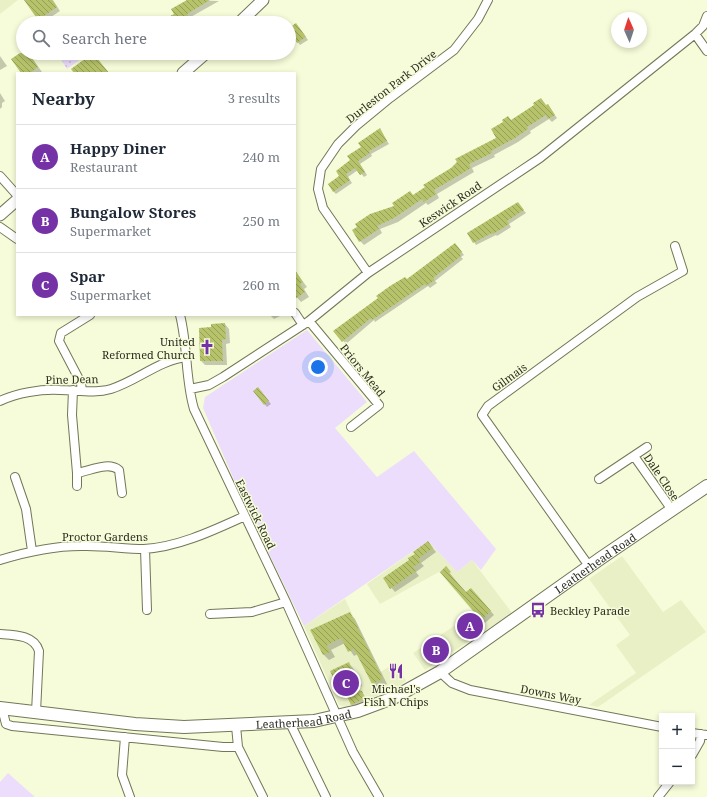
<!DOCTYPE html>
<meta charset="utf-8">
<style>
:root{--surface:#fff;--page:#f6f6f7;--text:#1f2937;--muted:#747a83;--line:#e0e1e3;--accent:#7532a6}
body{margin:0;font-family:"Noto Serif",serif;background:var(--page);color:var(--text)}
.controls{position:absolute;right:12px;bottom:12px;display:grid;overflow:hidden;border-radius:0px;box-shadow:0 2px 6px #0003}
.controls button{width:36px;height:36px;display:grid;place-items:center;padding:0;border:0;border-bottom:1px solid var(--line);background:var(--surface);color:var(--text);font:20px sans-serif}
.compass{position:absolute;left:611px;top:12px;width:36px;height:36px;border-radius:50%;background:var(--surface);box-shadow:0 2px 6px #0003;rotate:357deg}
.you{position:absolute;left:318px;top:367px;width:14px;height:14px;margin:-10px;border:3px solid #fff;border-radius:50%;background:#1a73e8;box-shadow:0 0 0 6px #1a73e833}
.badge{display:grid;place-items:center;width:26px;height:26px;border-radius:50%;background:var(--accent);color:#fff;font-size:13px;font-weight:700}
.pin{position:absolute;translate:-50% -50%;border:2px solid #fff;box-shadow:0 1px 4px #0006}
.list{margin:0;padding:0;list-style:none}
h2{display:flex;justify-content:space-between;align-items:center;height:52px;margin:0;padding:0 16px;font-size:17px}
h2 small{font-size:13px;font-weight:400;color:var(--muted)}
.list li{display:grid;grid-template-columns:26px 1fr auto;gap:12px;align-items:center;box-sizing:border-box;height:64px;padding:0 16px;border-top:1px solid var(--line)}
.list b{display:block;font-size:15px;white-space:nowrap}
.list p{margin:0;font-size:13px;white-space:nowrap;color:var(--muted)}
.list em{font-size:13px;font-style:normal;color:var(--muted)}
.icon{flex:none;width:22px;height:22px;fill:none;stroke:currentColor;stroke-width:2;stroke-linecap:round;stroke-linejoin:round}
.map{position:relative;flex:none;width:707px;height:797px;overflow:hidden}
.search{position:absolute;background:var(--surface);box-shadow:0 2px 6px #0003;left:16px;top:16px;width:280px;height:44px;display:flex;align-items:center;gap:10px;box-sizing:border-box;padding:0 14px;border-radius:22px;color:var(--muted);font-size:15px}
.panel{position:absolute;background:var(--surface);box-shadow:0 2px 6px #0003;left:16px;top:72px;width:280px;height:244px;border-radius:0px}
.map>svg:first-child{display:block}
.built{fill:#e9f0c6}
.park{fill:url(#park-dots)}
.garden{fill:#ecddfc}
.shadow{fill:#0003}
.building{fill:url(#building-back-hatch)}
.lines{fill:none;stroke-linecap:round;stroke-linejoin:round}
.street-casing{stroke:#727758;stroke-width:10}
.secondary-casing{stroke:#727758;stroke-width:13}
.primary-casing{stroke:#727758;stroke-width:14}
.street{stroke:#fff;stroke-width:8}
.secondary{stroke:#fff;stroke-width:11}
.primary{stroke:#fff;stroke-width:12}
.labels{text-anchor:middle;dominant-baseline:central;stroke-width:3;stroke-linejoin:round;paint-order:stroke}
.street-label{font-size:11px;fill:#2c2f21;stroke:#f6fcd9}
.poi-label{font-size:11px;fill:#2c2f21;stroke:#f6fcd9;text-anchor:end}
</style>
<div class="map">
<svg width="707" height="797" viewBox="0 0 707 797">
<defs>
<pattern id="park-dots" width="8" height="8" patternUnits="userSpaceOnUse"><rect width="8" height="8" fill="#ecddfc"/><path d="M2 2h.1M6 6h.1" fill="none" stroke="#cbbed8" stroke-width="1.8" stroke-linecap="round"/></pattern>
<pattern id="building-back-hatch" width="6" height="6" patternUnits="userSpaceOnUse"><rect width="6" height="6" fill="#b7c36a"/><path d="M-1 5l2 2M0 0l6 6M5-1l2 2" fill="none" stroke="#959f57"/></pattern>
</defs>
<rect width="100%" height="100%" fill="#f6fcd9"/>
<path class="built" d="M0,0h18l-18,14z
M428,541l29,31 15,-12 40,53 -87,57 -12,-17 61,-40 -35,-41 -59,32 -13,-20z
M622,556l41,56 18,-12 25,32 -108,75 -9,-2 47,-32 -20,-28 14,-10 -41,-56z
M345,599l35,73 16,-9 10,18 -8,6 -16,7 -37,13 -6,-2 -35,-79z"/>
<path class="park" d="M57,53h32l-22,16z"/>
<path class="garden" d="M307,330l60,72 -32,26 42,49 37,-26 82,98 -15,21 -9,-10 -15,12 -29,-31 -124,85 -63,-130 -38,-88 2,-11z
M8,773l27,24h-35v-15z"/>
<path class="shadow" d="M26,0h27l7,11 -18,12z
M187,0l32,1 -30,17 2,4 -1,1h-31l16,-9z
M299,27l9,13 -8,5 -6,-7 -5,3v-12z
M23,52l7,3 12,17 -20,1 -10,-13z
M142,53h17v1l-12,6z
M93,54l16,19h-33z
M0,56l7,10 -7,4z
M0,93l5,8 -3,2v4l-2,2z
M548,105l9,13 -5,4 -3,-3 -19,12 1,2 -13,9 -24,13 1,2 -23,11 2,4 -37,22 2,4 -11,7 -2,-2 -28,19 -18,7 2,4 -18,12 -4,-4 35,-35 19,-10 83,-58 11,-21 4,4z
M380,130l9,14 -18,10 1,2 -12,8 7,11 -3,2 -6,-7 -10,7 4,6 -16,11 -3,-3 8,-14 21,-29z
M520,206l6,7 -17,11 2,3 -14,9 -1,-1 -20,10 -2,-3z
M458,247l6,8 -3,2 2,2 -28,22 2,2 -7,5 -2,-2 -53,36 -1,-2 -28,24 -12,-13 73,-51z
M295,271l12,16 -3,2 5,8 -8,5 -6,-7z
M270,315h12l-8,4z
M225,324l4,5 1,14 -4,1 1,21h-22l-4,-4 12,-33z
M261,391l10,13 -4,3 -13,-15z
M428,542l8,10 -15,11 3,3 -8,6 3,4 -24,16 -11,-13 27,-19z
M446,568l20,26 9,-1 19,22 -9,8 -44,-51z
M350,614l5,5 32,65 -9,4 -5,-5 -15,-29 -4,2 -9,-13 -14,7 4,7 -6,3 -5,-5 -12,-25z
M349,664l4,4 9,18 -10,4 10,2 7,11 -13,5 -5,-4 -5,-12 -2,1 -4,-4z"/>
<path class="building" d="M24,0h28l5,7 -19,13z
M187,0h23l-23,14 2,4 -4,3 1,2h-28l16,-9 -3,-5z
M296,23l10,14 -9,6 -8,-11v-4z
M20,53h8l10,14 -8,6h-9l-10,-14z
M93,53l16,20h-35l-3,-4z
M541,98l5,7 2,-1 7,11 -7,4 -2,-4 -19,12 1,2 -13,9 -24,13 1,2 -23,11 2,4 -37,22 2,4 -12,8 -2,-3 -28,19 -17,8 2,3 -20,13 -7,-12 5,-3 -2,-3 15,-10 24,-8 -2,-3 18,-12 3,4 12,-8 -2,-2 28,-17 6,-6 -2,-3 41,-21 -5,-9 12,-7 -1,-2 6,-4 3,4 23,-15 -1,-2z
M380,128l7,13 -18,10 1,2 -12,8 7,11 -5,3 -5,-7 -9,6 4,6 -17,12 -5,-8 11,-8 -3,-5 14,-11 -3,-4 14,-9 -3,-4z
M518,202l6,8 -17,11 2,3 -16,10 -1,-1 -19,10 -6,-10z
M455,243l7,9 -2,2 1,2 -28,22 2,2 -9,6 -1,-2 -53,36 -1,-2 -29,24 -9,-11 45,-33 -2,-2 14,-10 15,-9 2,2z
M295,270l8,12 -3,2 5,8 -10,7z
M225,323l1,16 -4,1 1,21h-23l-1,-33 12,-1v-3z
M258,387l11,14 -5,4 -11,-14z
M428,541l5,7 -15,11 3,3 -8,5 3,4 -26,18 -7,-11 26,-18 -1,-2 7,-4 -2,-2z
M446,566l5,6 -2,1 17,19 5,-4 20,23 -10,9 -41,-48z
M350,612l33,67 -11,5 -18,-35 -6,3 -7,-14 -14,7 3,7 -7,3 -13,-25z
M349,662l9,20 -13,5 17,4 3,7 -14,7 -8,-17 -4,2 -9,-19z"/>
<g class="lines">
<g class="street-casing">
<path id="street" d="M695,34l12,17
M0,176l17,19
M0,227l17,12
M368,273l-45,-65 -5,-19 3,-20 17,-25 18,-18 34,-28 64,-48 24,-31 10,-19
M295,313l8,12
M180,315c8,31 5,64 14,94l92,193 67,150 26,45
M309,321l70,84 -28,22
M190,389l19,-4 14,-8 86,-56 59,-48 172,-115 155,-124 8,-8 4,-10
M73,390l-1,25 5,58c13,-2 31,-12 42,-3l3,23
M82,391l-1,-8 -22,-42 2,-8 29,-18
M0,401c17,-8 40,-12 60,-11 17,0 34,4 51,-1 26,-8 48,-29 76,-32
M634,456l38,54
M77,473v13
M15,477l11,32 6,42
M599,479l48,-32
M145,549l2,61
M0,560c26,-8 53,-14 81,-14 21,-1 42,3 63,3 35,-2 70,-19 101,-33
M589,566l-107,-151 6,-9 149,-109 46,-26 -8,-25
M210,614l42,-2 34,-10
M0,634c15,1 34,1 39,17l-3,61
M440,672l12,11 18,7 192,37
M2,708l4,16 6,2 211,21h15
M290,723l36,74
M236,726l2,21 25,50
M692,733l15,2
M125,737l-3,38 8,22
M692,755l8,-14 1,-7
M658,797l12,-15"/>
</g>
<g class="secondary-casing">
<path id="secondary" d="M239,23l24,-23
M183,73l23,-20
M0,215l17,-15"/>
</g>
<g class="primary-casing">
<g id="primary">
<path id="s1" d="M0,708l135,16 49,3 130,-6 44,-10 35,-13 47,-26 161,-114 106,-72"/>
</g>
</g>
<use href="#street" class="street"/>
<use href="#secondary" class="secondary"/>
<use href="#primary" class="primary"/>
</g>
<defs>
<g id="church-bare" transform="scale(1.2)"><path d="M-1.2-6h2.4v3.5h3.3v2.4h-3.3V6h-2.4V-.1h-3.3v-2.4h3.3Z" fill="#7532a6" stroke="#f6fcd9" stroke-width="2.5" paint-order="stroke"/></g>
<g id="bus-bare" transform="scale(1.2)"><path d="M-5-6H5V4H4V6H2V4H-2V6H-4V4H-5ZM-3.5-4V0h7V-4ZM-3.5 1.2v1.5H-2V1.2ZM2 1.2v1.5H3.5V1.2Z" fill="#7532a6" stroke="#f6fcd9" stroke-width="2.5" paint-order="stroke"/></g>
<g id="restaurant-bare" transform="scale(1.2)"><path d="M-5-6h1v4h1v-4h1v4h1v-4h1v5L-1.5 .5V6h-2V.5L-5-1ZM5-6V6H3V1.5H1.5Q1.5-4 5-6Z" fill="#7532a6" stroke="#f6fcd9" stroke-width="2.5" paint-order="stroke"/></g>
</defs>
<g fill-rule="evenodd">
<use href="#church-bare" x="207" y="347"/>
<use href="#bus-bare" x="538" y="610"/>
<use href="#restaurant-bare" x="396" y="671"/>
</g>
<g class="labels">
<g class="street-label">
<text transform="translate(391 86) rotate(-38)">Durleston Park Drive</text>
<text transform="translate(450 204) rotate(-34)">Keswick Road</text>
<text transform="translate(363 370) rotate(51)">Priors Mead</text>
<text transform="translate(509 377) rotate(-36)">Gilmais</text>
<text transform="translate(72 379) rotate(-1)">Pine Dean</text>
<text transform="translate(662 477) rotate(56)">Dale Close</text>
<text transform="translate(256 514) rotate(64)">Eastwick Road</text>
<text x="105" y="536">Proctor Gardens</text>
<text stroke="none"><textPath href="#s1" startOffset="641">Leatherhead Road</textPath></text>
<text transform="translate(551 694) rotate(11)">Downs Way</text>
<text stroke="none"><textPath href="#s1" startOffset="305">Leatherhead Road</textPath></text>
</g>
<g class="poi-label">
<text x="195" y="341">United<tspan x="195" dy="13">Reformed Church</tspan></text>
<text x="550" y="610" text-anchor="start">Beckley Parade</text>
<text x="396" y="688" text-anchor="middle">Michael's<tspan x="396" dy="13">Fish N Chips</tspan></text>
</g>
</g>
</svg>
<div class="controls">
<button>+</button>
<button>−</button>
</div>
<svg class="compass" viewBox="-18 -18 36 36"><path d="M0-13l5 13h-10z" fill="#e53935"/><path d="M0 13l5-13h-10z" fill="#747a83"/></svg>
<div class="you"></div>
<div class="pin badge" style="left:470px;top:626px">A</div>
<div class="pin badge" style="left:436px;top:650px">B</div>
<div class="pin badge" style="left:346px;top:683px">C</div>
<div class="search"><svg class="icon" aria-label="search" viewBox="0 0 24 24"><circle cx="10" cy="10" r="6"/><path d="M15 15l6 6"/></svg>Search here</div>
<section class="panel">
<h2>Nearby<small>3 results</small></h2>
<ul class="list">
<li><span class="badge">A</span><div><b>Happy Diner</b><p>Restaurant</p></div><em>240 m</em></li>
<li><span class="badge">B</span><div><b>Bungalow Stores</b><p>Supermarket</p></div><em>250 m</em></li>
<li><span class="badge">C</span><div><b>Spar</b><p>Supermarket</p></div><em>260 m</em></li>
</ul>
</section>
</div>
